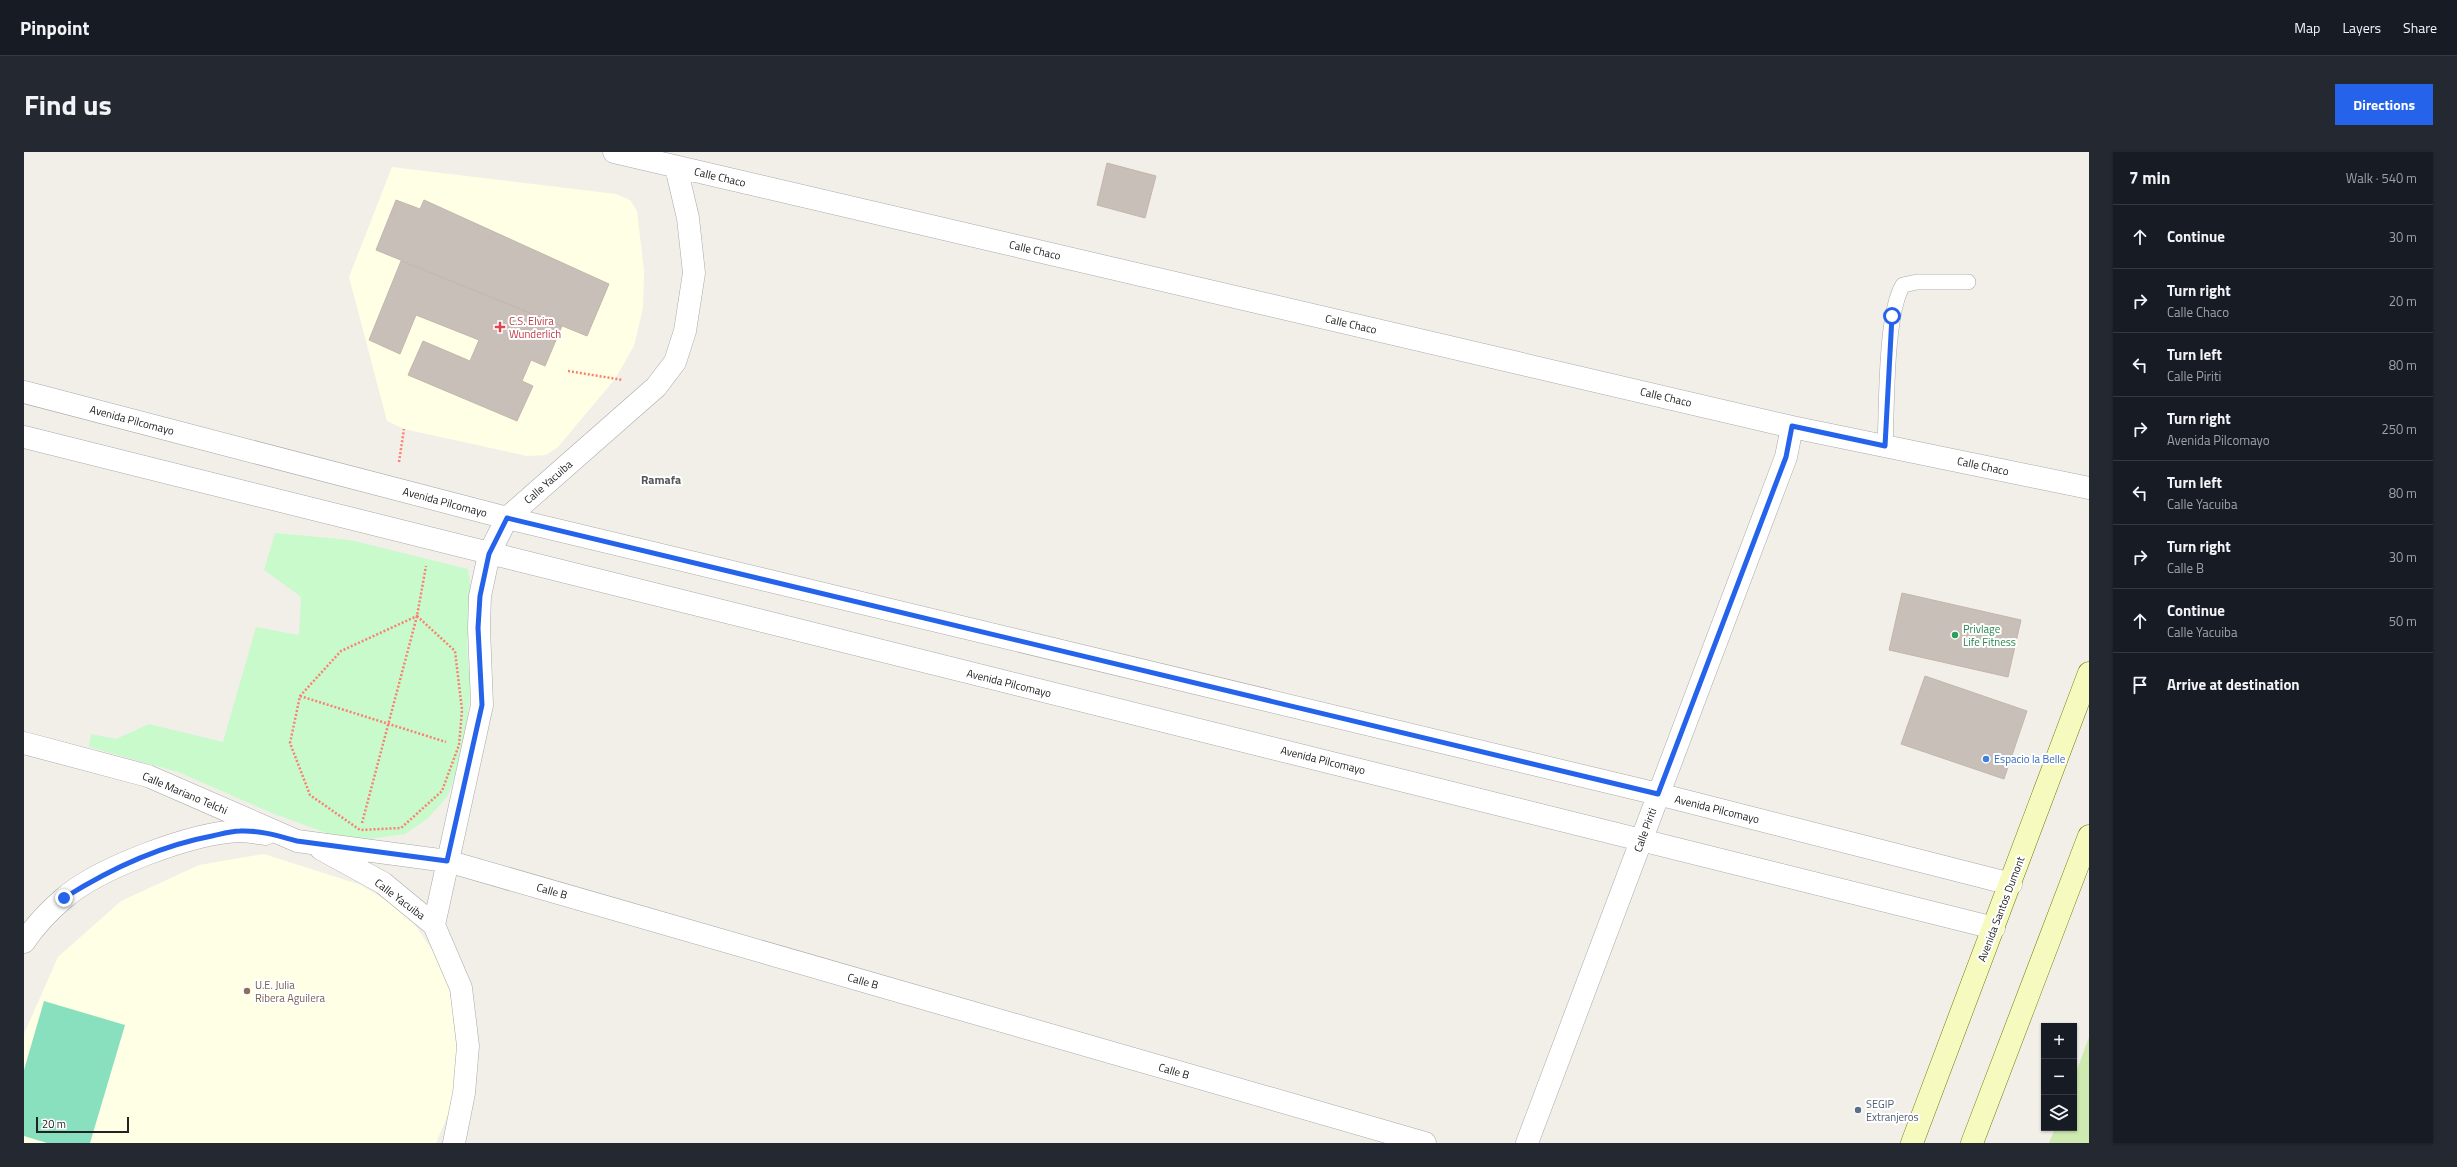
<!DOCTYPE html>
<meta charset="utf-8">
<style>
:root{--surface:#171b24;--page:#242831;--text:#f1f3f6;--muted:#9ea1a6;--line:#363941;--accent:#2563eb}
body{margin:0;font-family:"Titillium Web",sans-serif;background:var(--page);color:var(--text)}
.controls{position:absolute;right:12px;bottom:12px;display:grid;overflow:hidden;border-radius:0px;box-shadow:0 1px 3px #0004}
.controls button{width:36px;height:36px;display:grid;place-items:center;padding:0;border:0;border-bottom:1px solid var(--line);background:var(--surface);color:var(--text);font:20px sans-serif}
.scale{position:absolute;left:12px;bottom:10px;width:93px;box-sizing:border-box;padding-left:4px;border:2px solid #222;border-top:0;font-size:11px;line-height:14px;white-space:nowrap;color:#222;-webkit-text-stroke:3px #fff;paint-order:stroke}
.stop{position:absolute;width:12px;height:12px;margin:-9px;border:3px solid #2563eb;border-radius:50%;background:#fff}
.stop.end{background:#2563eb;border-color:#fff;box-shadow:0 1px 4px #0008}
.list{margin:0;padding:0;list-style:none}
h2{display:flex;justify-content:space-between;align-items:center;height:52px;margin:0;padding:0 16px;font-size:17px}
h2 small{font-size:13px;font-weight:400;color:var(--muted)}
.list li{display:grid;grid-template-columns:26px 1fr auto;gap:12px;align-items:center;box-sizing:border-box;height:64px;padding:0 16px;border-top:1px solid var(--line)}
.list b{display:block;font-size:15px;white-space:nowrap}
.list p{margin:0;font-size:13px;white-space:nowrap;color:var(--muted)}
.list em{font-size:13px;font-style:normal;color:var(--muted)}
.icon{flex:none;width:22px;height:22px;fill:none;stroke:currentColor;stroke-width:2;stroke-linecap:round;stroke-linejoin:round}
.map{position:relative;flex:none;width:2065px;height:991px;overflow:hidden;border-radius:0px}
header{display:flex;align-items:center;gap:24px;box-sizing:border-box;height:56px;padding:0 20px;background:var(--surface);border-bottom:1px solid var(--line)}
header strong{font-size:19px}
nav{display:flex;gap:22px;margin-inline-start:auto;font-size:14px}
.intro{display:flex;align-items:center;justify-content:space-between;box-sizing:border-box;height:96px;padding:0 24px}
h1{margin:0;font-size:28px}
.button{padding:10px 18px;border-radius:0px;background:var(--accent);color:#fff;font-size:14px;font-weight:700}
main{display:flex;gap:24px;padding:0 24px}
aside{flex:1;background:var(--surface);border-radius:0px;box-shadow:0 1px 3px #0004}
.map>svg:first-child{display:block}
.education{fill:#ffffe5}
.grass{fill:#cdebb0}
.park{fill:#c8facc}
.pitch{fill:#88e0be}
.building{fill:#c7bfb8;stroke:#c4b6ab}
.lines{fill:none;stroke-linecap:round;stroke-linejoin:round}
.lane-casing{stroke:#a9a9a9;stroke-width:16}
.street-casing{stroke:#a9a9a9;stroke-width:23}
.secondary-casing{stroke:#707d05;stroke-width:23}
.path{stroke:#fa8072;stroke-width:2.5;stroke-dasharray:2 2;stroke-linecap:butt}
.lane{stroke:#fff;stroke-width:15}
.street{stroke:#fff;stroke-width:22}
.secondary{stroke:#f7fabf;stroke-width:22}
.route{stroke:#2563eb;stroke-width:5}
.health-dot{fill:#e0444e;stroke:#fff;stroke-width:1.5}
.leisure-dot{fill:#2e9e5b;stroke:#fff;stroke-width:1.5}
.shop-dot{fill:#3f7fe0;stroke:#fff;stroke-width:1.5}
.education-dot{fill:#8d6e63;stroke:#fff;stroke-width:1.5}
.service-dot{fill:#5c6f8a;stroke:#fff;stroke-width:1.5}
.labels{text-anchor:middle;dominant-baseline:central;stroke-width:4;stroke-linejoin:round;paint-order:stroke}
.street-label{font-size:11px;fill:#222;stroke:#fff}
.health-label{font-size:11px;fill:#be3a42;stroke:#fff;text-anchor:start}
.leisure-label{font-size:11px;fill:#27864d;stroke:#fff;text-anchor:start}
.shop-label{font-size:11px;fill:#366cbe;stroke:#fff;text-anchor:start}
.education-label{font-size:11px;fill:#785e54;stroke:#fff;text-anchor:start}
.service-label{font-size:11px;fill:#4e5e75;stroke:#fff;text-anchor:start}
.neighbourhood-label{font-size:12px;font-weight:bold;fill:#555;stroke:#fff}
</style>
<header>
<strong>Pinpoint</strong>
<nav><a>Map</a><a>Layers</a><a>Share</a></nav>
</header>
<div class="intro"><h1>Find us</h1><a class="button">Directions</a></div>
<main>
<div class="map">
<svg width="2065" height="991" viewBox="0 0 2065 991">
<rect width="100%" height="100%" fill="#f2efe9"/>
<path class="education" d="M368,15l224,27 14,6 7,11 7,60 -1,37 -9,38 -19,33 -57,68 -12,8 -19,1 -123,-27 -17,-8 -38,-144z
M240,702l97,31 47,29 39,59 8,37 4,47 -4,41 -19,45h-412v-109l34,-77 63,-56 78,-36z"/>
<path class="grass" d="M2065,885v106h-40l6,-15h19v-50z"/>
<path class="park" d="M251,381l75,7 118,29 3,19 -4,63 4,36 -7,60 -16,49 -21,23 -22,15 -43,6 -25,-3 -65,-24 -94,-41 -89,-25 2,-13 25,5 33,-15 74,18 33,-115 43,8 2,-38 -37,-27z"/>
<path class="pitch" d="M20,849l81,24 -35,118h-43l-23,-7v-66z"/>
<path class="building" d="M1083,11l49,13 -11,42 -48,-13z
M372,48l24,9 4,-9 185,84 -22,52 -211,-86z
M377,109l161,65 -17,40 -14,-6 -9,21 11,5 -16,35 -109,-46 15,-34 47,20 9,-21 -63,-25 -16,39 -31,-14z
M1878,441l119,27 -13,57 -119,-27z
M1901,524l102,35 -23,68 -103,-35z"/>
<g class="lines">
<g class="lane-casing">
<path id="lane" d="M1861,294c2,-38 0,-132 18,-161l14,-3h51"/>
</g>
<g class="street-casing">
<path id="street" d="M590,0l1178,275 297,61
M0,240l483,126 1151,276 353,90
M0,285l1970,491
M0,591l124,33 149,65 150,20 978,282
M297,697l62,34 51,42 27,63 7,58 -4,47 -10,50
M410,773l48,-220 -3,-77 1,-32 9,-42 18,-36 149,-131 19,-25 10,-31 9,-58 -6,-55 -12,-51
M0,790c11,-16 25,-31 39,-43 35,-31 129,-66 176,-68 9,0 19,2 27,3
M1503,991l259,-686 6,-30"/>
</g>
<g class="secondary-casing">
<path id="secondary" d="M1888,991l177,-470
M1948,991l117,-307"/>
</g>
<path class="path" d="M544,219l55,9
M375,310l5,-33
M393,464l38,35 7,59 -3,35 -17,46 -41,37 -41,2 -50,-35 -20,-52 10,-47 41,-45z
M276,544l146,46
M338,671l55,-207 9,-50"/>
<use href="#lane" class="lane"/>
<use href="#street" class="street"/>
<use href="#secondary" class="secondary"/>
</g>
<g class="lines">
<path class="route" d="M40,746c46,-29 94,-52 148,-62 9,-2 19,-5 28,-5 19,-1 39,5 57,10l150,20 35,-156 -4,-77 2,-32 9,-42 18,-36 1151,276 128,-337 6,-31 93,20 7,-130"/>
</g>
<path class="health-dot" d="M474 169h4v4h4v4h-4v4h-4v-4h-4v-4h4z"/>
<circle class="leisure-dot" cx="1931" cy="483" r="4"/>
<circle class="shop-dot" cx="1962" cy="607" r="4"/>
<circle class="education-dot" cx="223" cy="839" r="4"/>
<circle class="service-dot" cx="1834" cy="958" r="4"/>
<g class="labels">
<g class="street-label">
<text transform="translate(696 25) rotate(13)">Calle Chaco</text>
<text transform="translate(1011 98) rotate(13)">Calle Chaco</text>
<text transform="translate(1327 172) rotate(13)">Calle Chaco</text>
<text transform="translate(1642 245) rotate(13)">Calle Chaco</text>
<text transform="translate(108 268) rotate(15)">Avenida Pilcomayo</text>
<text transform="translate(1959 314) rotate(12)">Calle Chaco</text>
<text transform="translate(524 330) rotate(-41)">Calle Yacuiba</text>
<text transform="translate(421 350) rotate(15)">Avenida Pilcomayo</text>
<text transform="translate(985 531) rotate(14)">Avenida Pilcomayo</text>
<text transform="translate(1299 608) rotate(14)">Avenida Pilcomayo</text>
<text transform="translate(161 641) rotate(23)">Calle Mariano Telchi</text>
<text transform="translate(1693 657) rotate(14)">Avenida Pilcomayo</text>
<text transform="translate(1621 678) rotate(-70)">Calle Piriti</text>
<text transform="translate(528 739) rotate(16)">Calle B</text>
<text transform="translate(376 747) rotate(37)">Calle Yacuiba</text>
<text transform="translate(1977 757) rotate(-69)">Avenida Santos Dumont</text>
<text transform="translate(839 829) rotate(16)">Calle B</text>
<text transform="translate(1150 919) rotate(16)">Calle B</text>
</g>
<g class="health-label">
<text x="485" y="169">C.S. Elvira<tspan x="485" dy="13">Wunderlich</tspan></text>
</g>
<g class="leisure-label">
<text x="1939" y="477">Privlage<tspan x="1939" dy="13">Life Fitness</tspan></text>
</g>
<g class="shop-label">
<text x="1970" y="607">Espacio la Belle</text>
</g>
<g class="education-label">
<text x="231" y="833">U.E. Julia<tspan x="231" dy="13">Ribera Aguilera</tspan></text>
</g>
<g class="service-label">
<text x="1842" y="952">SEGIP<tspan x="1842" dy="13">Extranjeros</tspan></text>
</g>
<g class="neighbourhood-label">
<text x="637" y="327">Ramafa</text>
</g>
</g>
</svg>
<div class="controls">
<button>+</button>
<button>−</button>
<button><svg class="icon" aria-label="layers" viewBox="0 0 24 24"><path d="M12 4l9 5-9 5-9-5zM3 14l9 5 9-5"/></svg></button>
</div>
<div class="scale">20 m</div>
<div class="stop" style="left:1868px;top:164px"></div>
<div class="stop end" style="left:40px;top:746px"></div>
</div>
<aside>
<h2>7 min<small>Walk · 540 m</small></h2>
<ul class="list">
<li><svg class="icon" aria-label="ahead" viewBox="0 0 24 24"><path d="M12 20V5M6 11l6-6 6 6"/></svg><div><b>Continue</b></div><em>30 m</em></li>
<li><svg class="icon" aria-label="right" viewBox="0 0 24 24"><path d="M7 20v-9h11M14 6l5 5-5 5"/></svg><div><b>Turn right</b><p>Calle Chaco</p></div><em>20 m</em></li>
<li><svg class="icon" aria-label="left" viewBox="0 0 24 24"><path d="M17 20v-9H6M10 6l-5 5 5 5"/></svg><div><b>Turn left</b><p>Calle Piriti</p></div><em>80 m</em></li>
<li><svg class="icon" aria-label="right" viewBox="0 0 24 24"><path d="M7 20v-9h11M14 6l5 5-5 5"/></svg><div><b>Turn right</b><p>Avenida Pilcomayo</p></div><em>250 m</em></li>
<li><svg class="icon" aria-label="left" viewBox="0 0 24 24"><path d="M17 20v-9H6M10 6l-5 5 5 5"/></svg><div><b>Turn left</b><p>Calle Yacuiba</p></div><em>80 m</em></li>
<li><svg class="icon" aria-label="right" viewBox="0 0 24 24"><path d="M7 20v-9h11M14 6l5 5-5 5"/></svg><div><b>Turn right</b><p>Calle B</p></div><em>30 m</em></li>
<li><svg class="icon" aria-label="ahead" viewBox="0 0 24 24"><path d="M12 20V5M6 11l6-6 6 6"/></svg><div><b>Continue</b><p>Calle Yacuiba</p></div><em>50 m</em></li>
<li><svg class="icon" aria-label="arrive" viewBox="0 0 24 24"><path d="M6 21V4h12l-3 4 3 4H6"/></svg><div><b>Arrive at destination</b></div></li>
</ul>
</aside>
</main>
